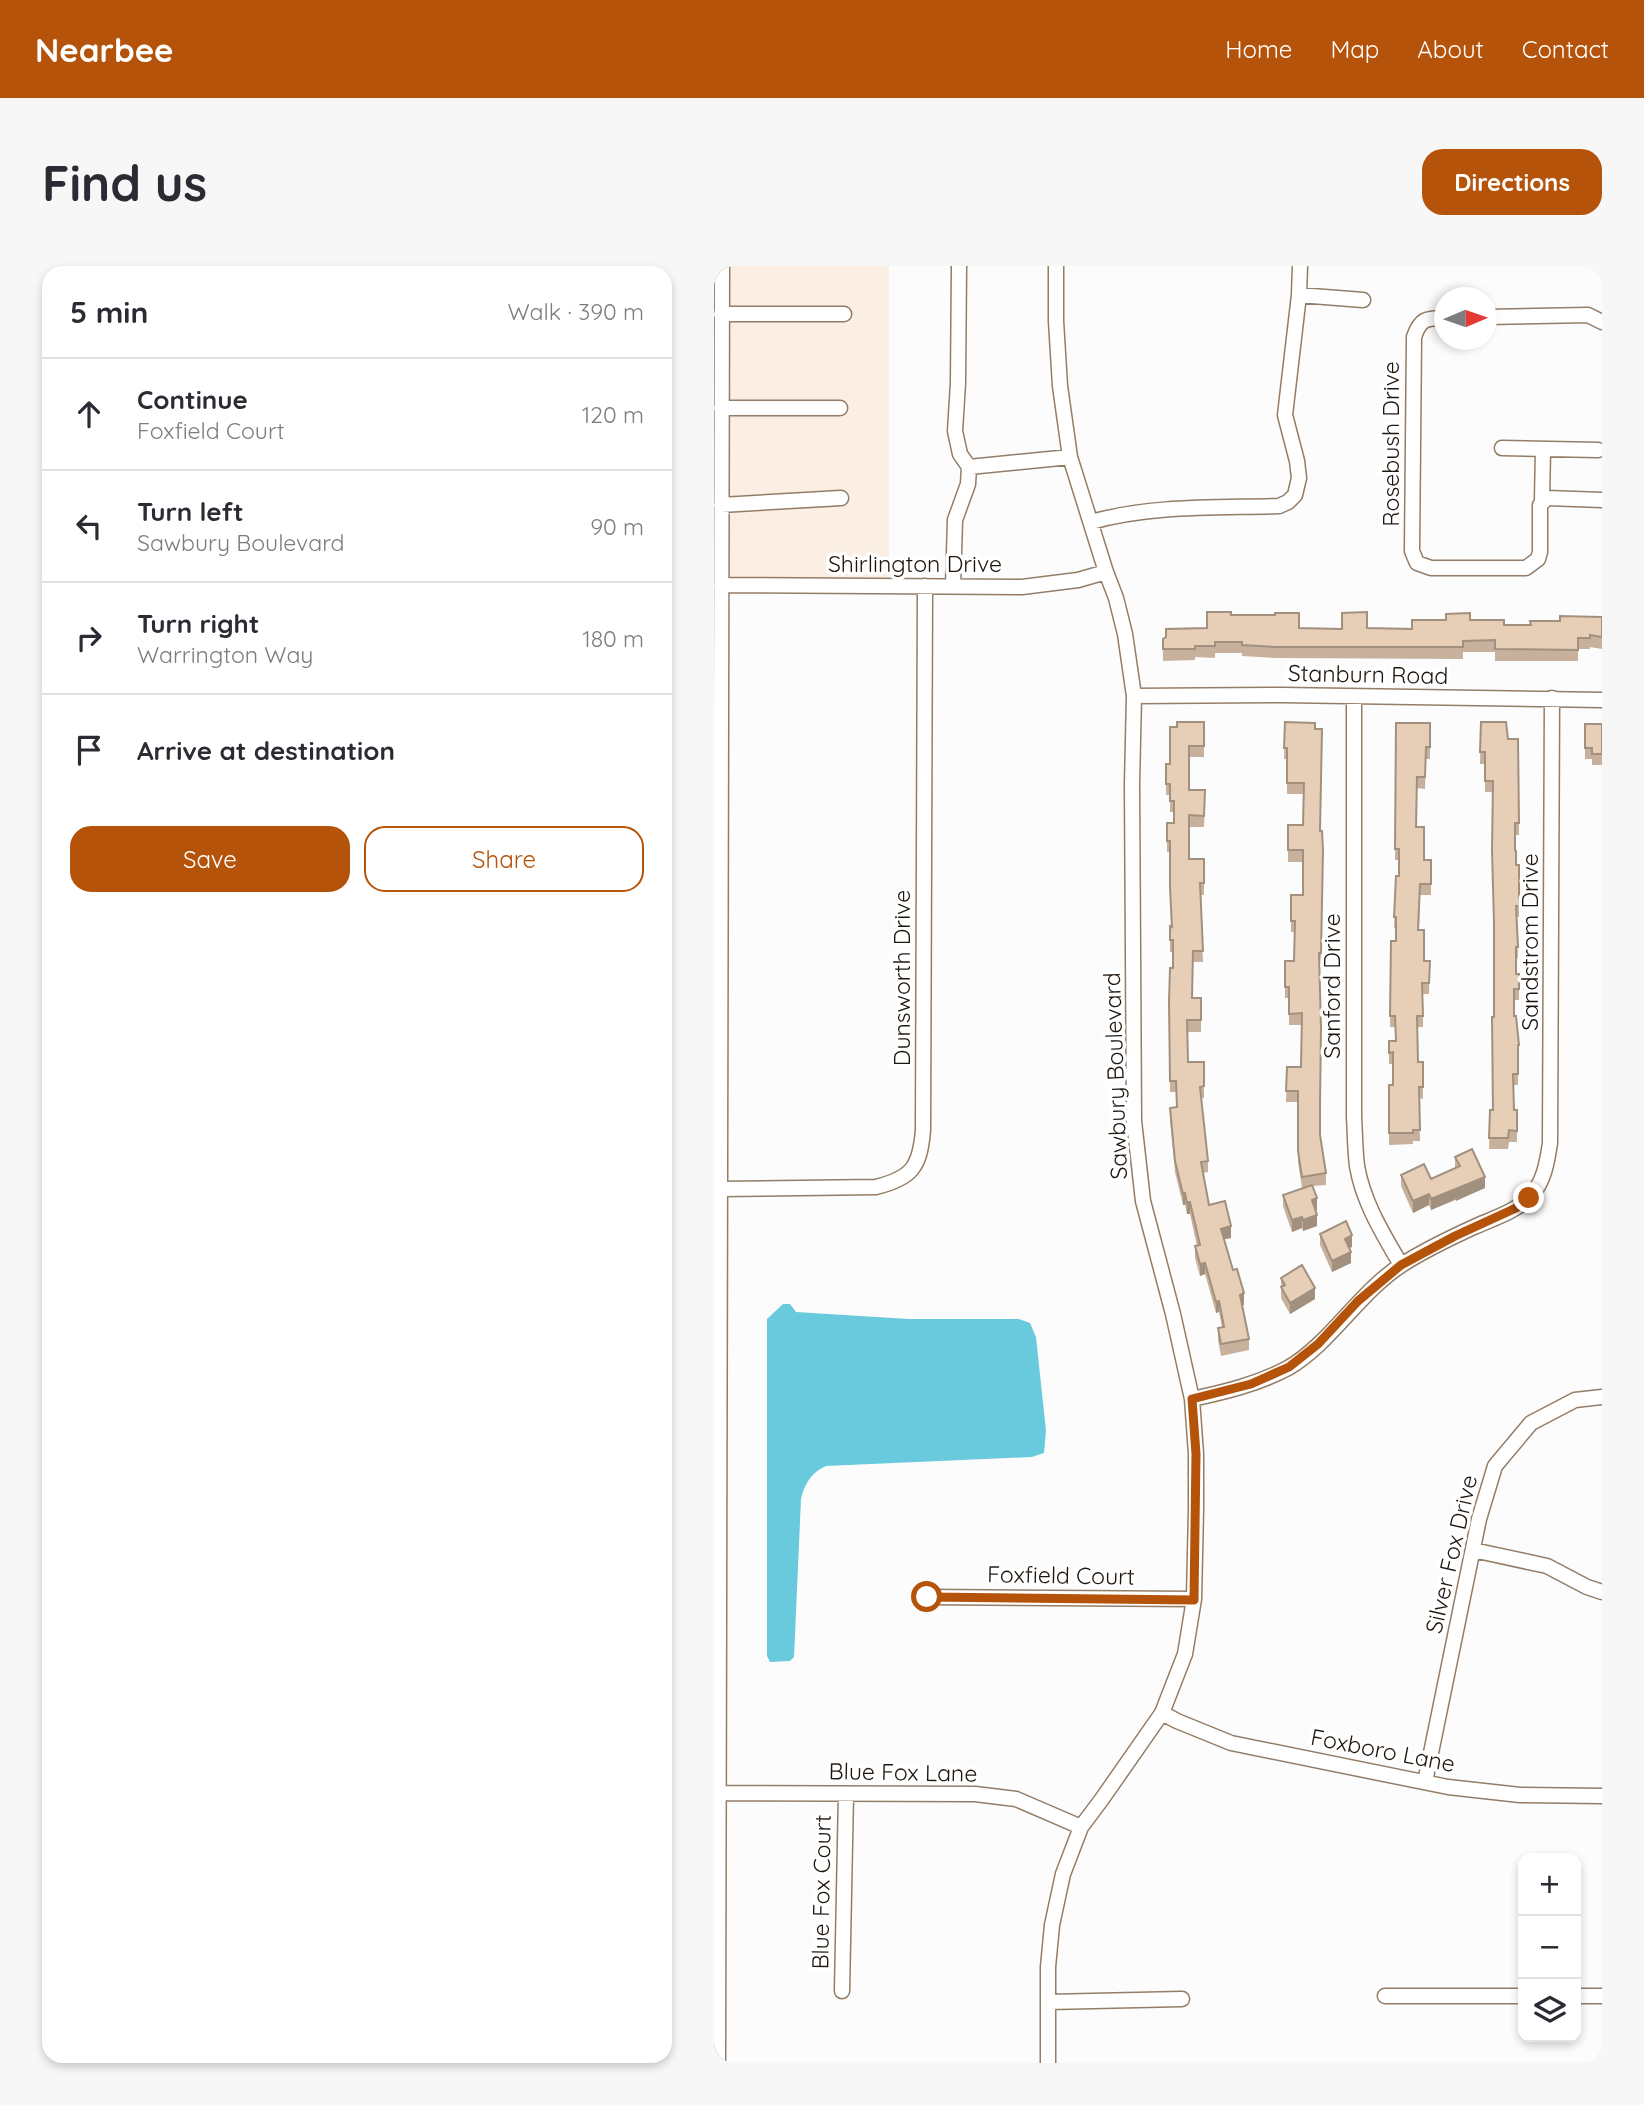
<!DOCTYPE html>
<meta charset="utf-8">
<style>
:root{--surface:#fff;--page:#f7f7f7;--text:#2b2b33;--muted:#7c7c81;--line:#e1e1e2;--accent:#b45309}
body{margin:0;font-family:Quicksand,sans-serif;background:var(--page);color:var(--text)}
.controls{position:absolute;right:21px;bottom:21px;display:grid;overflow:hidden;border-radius:14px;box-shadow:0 4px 10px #0003}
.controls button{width:63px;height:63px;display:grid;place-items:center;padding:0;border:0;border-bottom:2px solid var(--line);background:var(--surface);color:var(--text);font:35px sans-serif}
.compass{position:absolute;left:720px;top:21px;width:63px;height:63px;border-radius:50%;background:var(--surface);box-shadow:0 4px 10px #0003;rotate:88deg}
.stop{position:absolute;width:21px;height:21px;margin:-16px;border:5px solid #b45309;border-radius:50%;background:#fff}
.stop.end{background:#b45309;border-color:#fff;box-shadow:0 2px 7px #0008}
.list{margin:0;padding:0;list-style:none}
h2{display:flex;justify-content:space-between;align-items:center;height:91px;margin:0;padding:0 28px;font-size:30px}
h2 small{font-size:23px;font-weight:400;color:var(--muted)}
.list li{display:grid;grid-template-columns:46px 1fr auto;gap:21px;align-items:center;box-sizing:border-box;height:112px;padding:0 28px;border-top:2px solid var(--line)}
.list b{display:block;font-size:26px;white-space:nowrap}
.list p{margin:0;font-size:23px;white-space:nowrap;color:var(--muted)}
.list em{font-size:23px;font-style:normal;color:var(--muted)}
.actions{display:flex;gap:14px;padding:21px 28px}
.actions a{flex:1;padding:16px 0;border:2px solid var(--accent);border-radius:21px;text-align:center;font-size:24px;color:var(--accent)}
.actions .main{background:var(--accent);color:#fff}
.icon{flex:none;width:38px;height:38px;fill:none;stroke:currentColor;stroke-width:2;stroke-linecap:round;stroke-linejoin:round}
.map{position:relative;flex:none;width:888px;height:1797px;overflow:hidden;border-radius:21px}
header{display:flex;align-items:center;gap:42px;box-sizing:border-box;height:98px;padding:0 35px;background:var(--accent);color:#fff}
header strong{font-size:33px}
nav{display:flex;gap:38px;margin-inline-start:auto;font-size:24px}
.intro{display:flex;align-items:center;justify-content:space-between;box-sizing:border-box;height:168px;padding:0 42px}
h1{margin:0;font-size:49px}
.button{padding:18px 32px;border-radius:21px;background:var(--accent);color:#fff;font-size:24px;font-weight:700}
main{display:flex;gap:42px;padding:0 42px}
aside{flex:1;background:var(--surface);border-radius:21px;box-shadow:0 4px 10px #0003}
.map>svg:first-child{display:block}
.built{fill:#fbeee2}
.water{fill:#69c9dd}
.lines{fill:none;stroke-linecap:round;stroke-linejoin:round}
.minor-casing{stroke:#947d67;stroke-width:17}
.minor{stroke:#fff;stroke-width:14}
.wall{fill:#c7b19d}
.shaded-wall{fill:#a2907f}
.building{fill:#e7ceb6;stroke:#a2907f;stroke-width:2}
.route{stroke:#b45309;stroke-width:9}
.labels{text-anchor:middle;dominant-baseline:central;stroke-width:7;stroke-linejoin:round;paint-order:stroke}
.street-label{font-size:23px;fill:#1e150d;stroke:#fff}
</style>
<header>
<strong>Nearbee</strong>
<nav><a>Home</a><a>Map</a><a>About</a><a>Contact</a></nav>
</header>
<div class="intro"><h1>Find us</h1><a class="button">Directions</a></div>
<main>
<aside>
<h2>5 min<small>Walk · 390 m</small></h2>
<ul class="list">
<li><svg class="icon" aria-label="ahead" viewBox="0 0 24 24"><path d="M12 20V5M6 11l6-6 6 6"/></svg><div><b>Continue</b><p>Foxfield Court</p></div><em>120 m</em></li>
<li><svg class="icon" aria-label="left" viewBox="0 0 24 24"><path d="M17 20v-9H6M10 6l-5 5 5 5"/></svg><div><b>Turn left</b><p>Sawbury Boulevard</p></div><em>90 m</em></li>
<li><svg class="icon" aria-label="right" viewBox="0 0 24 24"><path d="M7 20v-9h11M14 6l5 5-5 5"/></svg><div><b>Turn right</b><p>Warrington Way</p></div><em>180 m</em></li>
<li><svg class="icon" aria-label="arrive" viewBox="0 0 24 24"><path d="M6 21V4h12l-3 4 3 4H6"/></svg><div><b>Arrive at destination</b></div></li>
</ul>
<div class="actions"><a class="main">Save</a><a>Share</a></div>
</aside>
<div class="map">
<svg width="888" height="1797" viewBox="0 0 888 1797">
<rect width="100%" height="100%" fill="#fcfcfc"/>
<path class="built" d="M0,0h175v320l-167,-1 -8,737z"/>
<path class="water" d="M69,1038h7l6,8 113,7h110l11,4 6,14 10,94 -2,22 -12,4 -206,9c-15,7 -21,17 -25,33l-7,158 -4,4 -20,1 -3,-6v-337z"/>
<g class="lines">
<g class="minor-casing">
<path id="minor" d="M585,29l64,5
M7,48h123
M772,51l102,-2 14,7
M730,52c-18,0 -24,1 -30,19l-2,214 5,12 14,5h95l12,-9 2,-7v-47l7,-7 55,2
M7,142h119
M788,182l96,2
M255,201l101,-10
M828,235l1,-52
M7,239l120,-7
M377,256c61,-17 125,-14 188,-16l9,-4 7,-7 4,-17 -2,-17 -12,-46 14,-120 1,-29
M7,319l301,2 56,-7 28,-8
M239,320l2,-66 13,-36 1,-17 -9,-13 -5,-23 3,-48 1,-117
M420,430l148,-1 320,5
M640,431v420c1,16 1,33 3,49 6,36 26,68 44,99
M6,923l156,-2c36,-9 44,-20 47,-57l2,-544
M478,1133c33,-7 66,-15 96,-31 42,-24 72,-77 115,-104 22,-14 47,-26 71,-37 18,-8 41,-15 56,-30 14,-15 17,-34 20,-54l2,-445
M759,1284l74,16 40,21 15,5
M213,1331l267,2
M448,1447l15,8 54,22 217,44 72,8 82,1
M711,1516l54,-263 16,-53 36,-43 44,-23 27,-3
M0,1524l6,3 255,1 41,5 65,28
M128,1725l4,-197
M671,1730h138
M862,1730h26
M334,1736l134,-3
M4,1797l4,-1797
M334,1797v-96l4,-42 11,-51 18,-47 21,-28 60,-86 23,-59 9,-55 2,-90v-55l-4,-55 -19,-85 -30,-113 -9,-80 -2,-337 2,-88 -9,-62 -9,-36 -10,-26 -36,-115 -10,-71 -4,-65v-55"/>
</g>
<use href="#minor" class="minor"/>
</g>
<path class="wall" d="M517,349l68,13 113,1 58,-9 34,5h27l71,-8v32l-12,-2v2h-12v12h-83v-9h-32v7l-188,-1 -33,-2v-3h-27v5l-20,-1v3l-32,1v-22l44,-11z
M490,456v35h-15v33l16,12 -1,25h-15v32h15v36h-4l3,67h-10l-1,36h9v34h-13v30h16v36h-3l7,63v11l-5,1 6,32 22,33 -7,1 20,66h-2l7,34v11l-28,6 -3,-16v-12l4,-1 -3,-15 -3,1 -11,-39 -5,2 -5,-18v-12h2l-7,-32h-3l-2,-9h-2l-8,-33 -5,-53v-11l6,-1v-15h-6l-1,-91 4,-33v-16h-3v-26h1l-1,-27v-47h-3v-29h7v-11h-4v-17h-4v-31h4l7,-37z
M571,456l35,109 3,31 -2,102h-2l1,147v24l6,38v12l-13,1 4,24h-1l1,16 -14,5 -1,-3 -10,4 -9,-26v-11l19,-7 -4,-26v-60h-12l1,-35h14l1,-42h-13v-27h-4v-37h9l1,-29h-4v-37h12v-33h-15v-37h15v-31h-16v-35h-3z
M767,456l27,17 11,84v12h-4v15l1,15h3v52h-2l1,41h-2v16h3v26h-5v16l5,29v11h-1v29h-4v25h3v32h-8l-1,7h-19l1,-39h3l1,-177 -1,-141h-8v-28h-5z
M682,457h34v36h-4l-1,30 -8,-1 -1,39 8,33h7v35h-11l-1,35 5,31h6l-1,33h-6v33h-6l1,35h5v37l-4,-1 1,43h-7v3l-24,1v-60h4v-21h-4v-23h6v-14h-5l1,-86h5v-13h-2l2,-52h3v-16h-4z
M871,458h17v41h-10v-6h-7z
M741,891l30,31 -54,22 -2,-5 -16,8 -12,-27v-11l30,4 24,-11z
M606,968l32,13 -3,1 2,15 -19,9 -12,-27z
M567,1012l34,21 -25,15 -9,-16z"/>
<path class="shaded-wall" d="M771,911v11l-29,13v-12z
M742,922v11l-25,11v-11z
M471,927v12h-2v-11z
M715,928v11l-16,8v-12z
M603,932v12l-5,1v-11z
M476,936v12h-3v-11z
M603,949v11l-14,5v-11z
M588,951v11l-10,4v-12z
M517,960v12l-10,2v-11z
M638,969v12l-7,3v-11z
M637,986v11l-19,9v-11z
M491,997v11l-5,2v-12z
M601,1022v11l-25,15v-11z
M530,1027v12l-4,1v-11z
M505,1035v11l-3,1v-11z"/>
<path class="building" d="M493,346h24v3h44v-2h24v15l43,1v-16l25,-1v16l45,1v-9h34v-6l24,-1v7h34v5h27l-1,-4h30v-5l42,1v20l-12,-2v3h-12v12l-83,-1v-9l-32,1v6h-188l-33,-2v-3h-27v4h-20v3h-32v-10l3,-2v-8l41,-1z
M463,456h27v24h-15v44h16l-1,26 -15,-1v44h15v24h-4l3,68h-10l-1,47h9v22h-14l1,42h16v24l-4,1 8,74 -7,1 8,43 16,-4 6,25 -10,3 12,41 4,-1 7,24 -4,2 9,44 -28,5 -3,-16 6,-1 -5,-26 -3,1 -11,-39 -5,1 -5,-18 5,-1 -10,-43 -3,1 -2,-10 -2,1 -8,-33 -5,-53 7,-1 -1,-26h-6l-1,-80 1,-33h3v-28h-3v-14l2,1 -2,-40v-46h-3v-18h7v-22h-4v-17h-4v-20h4v-37h7z
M571,456l30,1v6h7l-2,102h2l1,19 -2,103h-2l2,75 -1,77v30l6,38 -24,4 -4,-26v-60h-12l1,-24h14l1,-54 -13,1v-27h-4v-26h9l1,-40h-4v-26h12v-45h-15v-25h15l1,-42h-17v-35h-3z
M767,456h25l2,17h10l1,84h-4v27l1,1v14h3v41h-3l2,41h-2v27h3v15h-5v27h2l3,29h-1v29h-5l1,36h3v21l-8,-1 -1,8h-19l1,-28h3l-1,-93h2v-94l-2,-73 1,-69h-8v-29h-5z
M682,457h34v24h-4l-1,30h-8l-1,50h8v33h7v24h-11l-2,46h6v31h6l-1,22h-7l1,33h-6l1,46h5v25h-4l1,43h-7v3h-24v-48h4v-33l-4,1v-12h7l-1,-25h-5l1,-75h5v-24h-2l2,-41h3v-27h-4z
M871,458h17v30h-10v-6h-7z
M758,883l13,28 -54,22 -2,-5 -16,7 -12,-26 23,-11 7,15 29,-13 -5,-9z
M598,919l5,13 -5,2 5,15 -14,5 -1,-3 -10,3 -9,-25z
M632,955l6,14 -7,4 6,13 -19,9 -12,-27z
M588,999l13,23 -25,15 -9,-16 4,-2 -4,-7z"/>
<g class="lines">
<path class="route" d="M213,1331l267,3 2,-146 -4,-55 59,-15 38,-17 29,-23 40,-43 43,-36 54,-29 61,-28 13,-10"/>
</g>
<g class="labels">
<g class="street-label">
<text transform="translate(676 178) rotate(-90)">Rosebush Drive</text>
<text x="201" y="297">Shirlington Drive</text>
<text transform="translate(654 408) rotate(1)">Stanburn Road</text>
<text transform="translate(815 676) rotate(-90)">Sandstrom Drive</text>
<text transform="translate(187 712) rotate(-90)">Dunsworth Drive</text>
<text transform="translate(617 720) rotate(-90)">Sanford Drive</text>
<text transform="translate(401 810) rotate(-92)">Sawbury Boulevard</text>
<text transform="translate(737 1288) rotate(-77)">Silver Fox Drive</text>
<text transform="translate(347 1309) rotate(1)">Foxfield Court</text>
<text transform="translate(669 1484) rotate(11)">Foxboro Lane</text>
<text transform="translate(189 1506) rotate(1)">Blue Fox Lane</text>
<text transform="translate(107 1626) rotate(-89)">Blue Fox Court</text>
</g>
</g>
</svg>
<div class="controls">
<button>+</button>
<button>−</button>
<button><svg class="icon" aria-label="layers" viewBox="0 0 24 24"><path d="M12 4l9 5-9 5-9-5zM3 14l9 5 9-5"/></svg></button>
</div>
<svg class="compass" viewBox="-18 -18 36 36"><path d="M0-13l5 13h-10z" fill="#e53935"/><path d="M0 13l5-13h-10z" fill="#7c7c81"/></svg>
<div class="stop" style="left:213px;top:1331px"></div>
<div class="stop end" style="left:815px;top:932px"></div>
</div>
</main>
